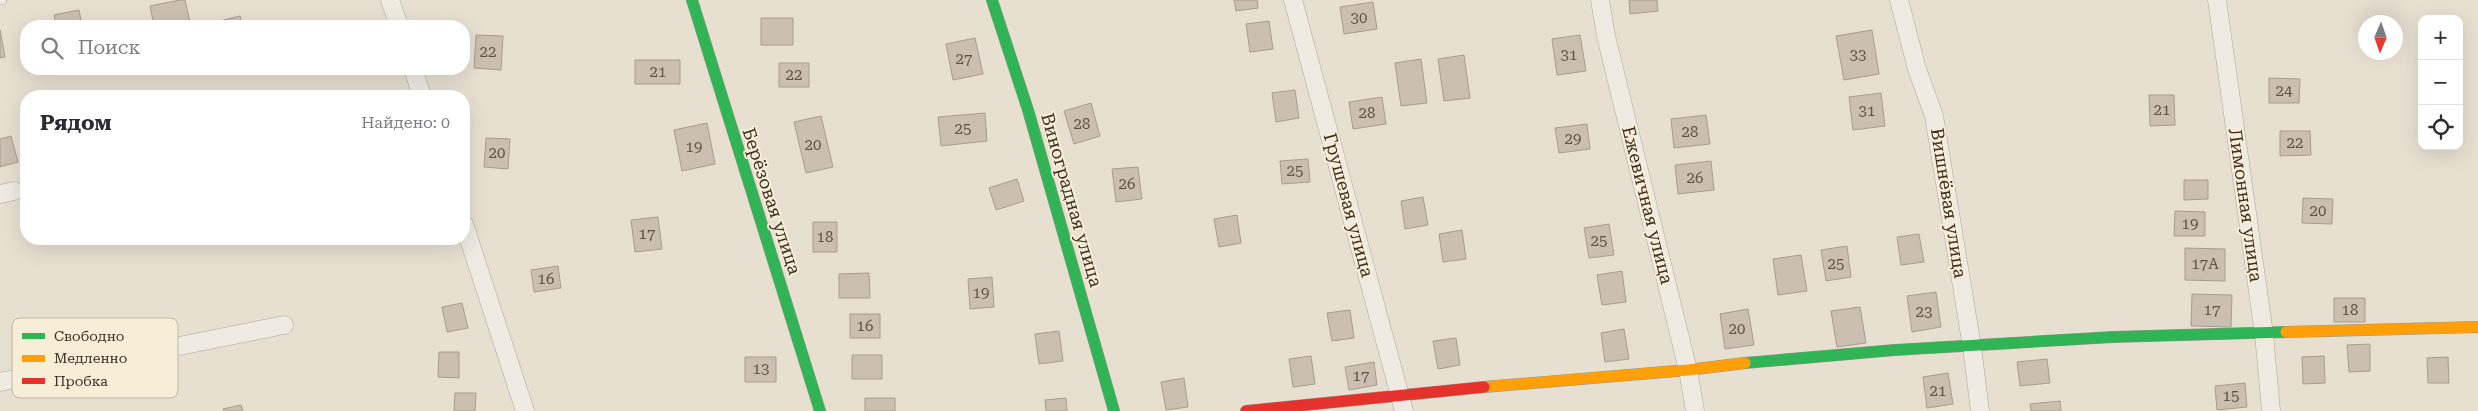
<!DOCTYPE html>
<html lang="ru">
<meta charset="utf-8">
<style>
:root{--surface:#fff;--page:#f7f7f7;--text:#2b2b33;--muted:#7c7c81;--line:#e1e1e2}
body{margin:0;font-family:"Roboto Serif",serif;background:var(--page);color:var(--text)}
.controls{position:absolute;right:15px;top:15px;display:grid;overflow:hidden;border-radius:10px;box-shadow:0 5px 20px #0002}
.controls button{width:45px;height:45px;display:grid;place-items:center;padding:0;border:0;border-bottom:1px solid var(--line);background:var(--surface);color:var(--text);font:25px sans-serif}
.compass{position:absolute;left:2358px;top:15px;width:45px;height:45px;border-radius:50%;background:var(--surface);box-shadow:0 5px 20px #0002;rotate:182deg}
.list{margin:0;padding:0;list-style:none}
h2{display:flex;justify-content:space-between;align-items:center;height:65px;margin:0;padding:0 20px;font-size:21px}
h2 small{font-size:16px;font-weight:400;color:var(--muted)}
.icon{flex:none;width:28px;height:28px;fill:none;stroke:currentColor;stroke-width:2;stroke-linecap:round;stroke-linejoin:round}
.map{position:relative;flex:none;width:2478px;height:411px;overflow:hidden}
.search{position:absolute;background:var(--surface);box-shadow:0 5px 20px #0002;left:20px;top:20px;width:450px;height:55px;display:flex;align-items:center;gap:12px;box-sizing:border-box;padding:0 18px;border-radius:20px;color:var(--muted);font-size:19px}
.panel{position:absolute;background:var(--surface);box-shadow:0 5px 20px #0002;left:20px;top:90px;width:450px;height:155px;border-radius:20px}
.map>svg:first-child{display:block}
.building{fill:#cbbfb2;stroke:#a89c90}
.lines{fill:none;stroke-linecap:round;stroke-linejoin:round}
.lane-casing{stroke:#ada599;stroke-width:10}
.street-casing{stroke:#ada599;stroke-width:19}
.fast-casing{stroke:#9c958a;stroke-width:12}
.slow-casing{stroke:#9c958a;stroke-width:12}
.jam-casing{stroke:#9c958a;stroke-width:12}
.lane{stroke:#efebe3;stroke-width:9}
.street{stroke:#efebe3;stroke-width:18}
.fast{stroke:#30b455;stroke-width:11}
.slow{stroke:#ff9f0a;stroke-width:11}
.jam{stroke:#e5322d;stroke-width:11}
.labels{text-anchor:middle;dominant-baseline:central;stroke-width:4;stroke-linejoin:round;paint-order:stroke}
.number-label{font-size:15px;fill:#605244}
.street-label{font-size:18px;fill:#3d2e20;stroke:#f7eed8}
.key{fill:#f7eed8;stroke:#bfb4a1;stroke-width:1}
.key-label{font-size:14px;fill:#3d2e20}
</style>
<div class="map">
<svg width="2478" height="411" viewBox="0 0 2478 411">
<rect width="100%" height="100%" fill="#e7e0d1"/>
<path class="building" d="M180,0h5l6,26h-37l-4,-20z
M1234,0h23l1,8 -22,3z
M1629,0h28l1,11 -28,3z
M1373,2l4,27 -33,5 -4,-27z
M79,10l3,16h-26l-2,-11z
M240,16l3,10h-27l-1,-4z
M761,18h32v27h-32z
M1269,21l4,28 -23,3 -4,-28z
M0,30l5,27 -5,1z
M1872,30l7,44 -35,6 -8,-44z
M476,35l27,1 -2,34 -27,-2z
M1580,35l6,36 -29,4 -5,-36z
M975,38l8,36 -30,6 -7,-36z
M1464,55l6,43 -26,3 -6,-42z
M1421,59l6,44 -26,3 -6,-43z
M635,60h45v24h-45z
M779,63h30v24h-30z
M2269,78l31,1 -1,24h-30z
M1295,90l4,28 -23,4 -4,-29z
M1881,93l4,33 -32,4 -4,-33z
M2149,95h25l1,30 -25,1z
M1382,97l4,27 -33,5 -4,-27z
M1091,103l9,33 -26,8 -10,-33z
M985,113l2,28 -46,5 -3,-29z
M1706,115l4,29 -36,4 -3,-29z
M821,116l12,51 -27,6 -12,-51z
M707,123l8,41 -33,7 -8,-41z
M1587,124l3,25 -31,4 -4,-25z
M2280,131h30l1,24 -31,1z
M11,136l7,26 -18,5v-28z
M486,138l24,1 -2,30 -24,-2z
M1308,159l2,23 -28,2 -2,-23z
M1711,161l3,29 -36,4 -3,-29z
M1138,167l4,32 -26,3 -4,-33z
M1017,179l7,22 -28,9 -7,-22z
M2184,180h24v19l-24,1z
M1423,197l5,28 -23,4 -4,-28z
M2303,198l30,1 -1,25 -30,-1z
M2175,211l30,1v24h-31z
M1237,215l4,28 -22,4 -5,-28z
M658,217l4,32 -27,3 -4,-32z
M813,222h24v30h-24z
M1609,224l5,31 -25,3 -5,-30z
M1462,230l4,29 -23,3 -4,-28z
M1919,234l5,28 -23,3 -4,-28z
M1847,246l4,31 -25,4 -5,-31z
M2185,248l40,1v32l-40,-1z
M1801,255l6,36 -29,4 -5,-36z
M558,266l3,22 -27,4 -3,-22z
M1622,271l4,31 -24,3 -5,-30z
M869,273l1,25h-31v-24z
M992,277l2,30 -24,2 -2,-30z
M1936,292l5,35 -29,5 -5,-36z
M2192,294l40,1 -1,32 -40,-1z
M2334,298h31v24h-31z
M462,303l6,25 -21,4 -5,-25z
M1860,307l6,36 -29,4 -6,-36z
M1748,309l6,36 -29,4 -5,-35z
M1350,310l4,28 -22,3 -5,-28z
M850,314h30v24h-30z
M1624,329l5,30 -24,3 -4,-29z
M1059,331l4,30 -24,3 -4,-30z
M1456,338l4,27 -22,4 -5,-28z
M2370,344v27l-21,1 -2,-27z
M439,352h20v26l-21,-1z
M852,355h30v24h-30z
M1311,356l4,28 -22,3 -4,-28z
M2324,356l1,27 -22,1 -1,-27z
M745,357h31v25h-31z
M2448,357l1,26h-21l-1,-25z
M2047,359l3,24 -30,3 -3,-24z
M1374,362l3,23 -28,5 -4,-23z
M1948,373l5,31 -26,4 -4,-31z
M1184,378l4,29 -22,3 -5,-28z
M2245,383l2,24 -30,3 -2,-24z
M455,393h21l-1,18h-21z
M865,398h30v13h-30z
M1066,398l1,13h-21l-1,-11z
M2060,401l1,10h-30l-1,-7z
M241,405l2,6h-19l-1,-2z"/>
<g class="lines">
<g class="lane-casing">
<path id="lane" d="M0,0h2"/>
</g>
<g class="street-casing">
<path id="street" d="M390,0l9,26
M1293,0l111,411
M1600,0l6,36 82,334 7,41
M1899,0l18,69 17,47 38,231 8,64
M2217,0l47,334 7,77
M413,69l9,27
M0,194l14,-3
M464,224l61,187
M0,382l284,-57"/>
</g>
<g class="fast-casing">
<path id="fast" d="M692,0l128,411
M992,0l36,110 86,301
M1745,363l150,-13 218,-13 173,-5"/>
</g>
<g class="slow-casing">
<path id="slow" d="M2286,332l192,-5
M1484,387l204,-17 57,-7"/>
</g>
<g class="jam-casing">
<path id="jam" d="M1246,411l238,-24"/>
</g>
<use href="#lane" class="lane"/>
<use href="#street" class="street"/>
<use href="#fast" class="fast"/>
<use href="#slow" class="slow"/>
<use href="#jam" class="jam"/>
</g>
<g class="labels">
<g class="number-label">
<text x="1359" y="18">30</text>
<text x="488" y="52">22</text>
<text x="1569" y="55">31</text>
<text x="1858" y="55">33</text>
<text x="964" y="59">27</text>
<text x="658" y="72">21</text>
<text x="794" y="75">22</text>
<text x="2284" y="91">24</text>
<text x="2162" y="110">21</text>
<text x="1867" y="111">31</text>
<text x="1367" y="113">28</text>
<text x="1082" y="124">28</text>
<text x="963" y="129">25</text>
<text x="1690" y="132">28</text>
<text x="1573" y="139">29</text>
<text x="2295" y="143">22</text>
<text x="813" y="145">20</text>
<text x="694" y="147">19</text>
<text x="497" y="153">20</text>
<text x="1295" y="171">25</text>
<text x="1695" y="178">26</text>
<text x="1127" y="184">26</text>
<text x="2318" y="211">20</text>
<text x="2190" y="224">19</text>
<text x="647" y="234">17</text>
<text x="825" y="237">18</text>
<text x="1599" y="241">25</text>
<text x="1836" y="264">25</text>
<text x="2205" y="264">17А</text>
<text x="546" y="279">16</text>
<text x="981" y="293">19</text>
<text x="2212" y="310">17</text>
<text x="2350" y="310">18</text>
<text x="1924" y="312">23</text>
<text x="865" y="326">16</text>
<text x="1737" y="329">20</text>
<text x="761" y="369">13</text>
<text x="1361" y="376">17</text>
<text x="1938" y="391">21</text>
<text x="2231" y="396">15</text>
</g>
<g class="street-label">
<text transform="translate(1072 200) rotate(74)">Виноградная улица</text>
<text transform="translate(772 201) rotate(72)">Берёзовая улица</text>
<text transform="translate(1949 203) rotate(81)">Вишнёвая улица</text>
<text transform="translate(1349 205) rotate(75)">Грушевая улица</text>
<text transform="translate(1648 205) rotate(76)">Ежевичная улица</text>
<text transform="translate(2246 205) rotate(82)">Лимонная улица</text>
</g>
</g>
<rect x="12" y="318" width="166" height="80" rx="8" class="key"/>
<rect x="22" y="333" width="23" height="6" fill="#30b455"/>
<rect x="22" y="355" width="23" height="7" fill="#ff9f0a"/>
<rect x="22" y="378" width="23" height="6" fill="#e5322d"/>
<g class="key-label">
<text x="54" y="341">Свободно</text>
<text x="54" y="363">Медленно</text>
<text x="54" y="386">Пробка</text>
</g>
</svg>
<div class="controls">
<button>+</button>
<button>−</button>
<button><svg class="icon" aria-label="locate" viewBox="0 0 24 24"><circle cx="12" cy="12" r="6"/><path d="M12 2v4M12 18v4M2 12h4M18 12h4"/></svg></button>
</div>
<svg class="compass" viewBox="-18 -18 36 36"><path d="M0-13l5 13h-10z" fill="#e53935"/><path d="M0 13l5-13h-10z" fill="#7c7c81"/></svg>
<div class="search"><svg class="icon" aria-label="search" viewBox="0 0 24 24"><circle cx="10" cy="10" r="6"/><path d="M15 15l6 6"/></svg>Поиск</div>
<section class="panel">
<h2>Рядом<small>Найдено: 0</small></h2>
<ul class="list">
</ul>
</section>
</div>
